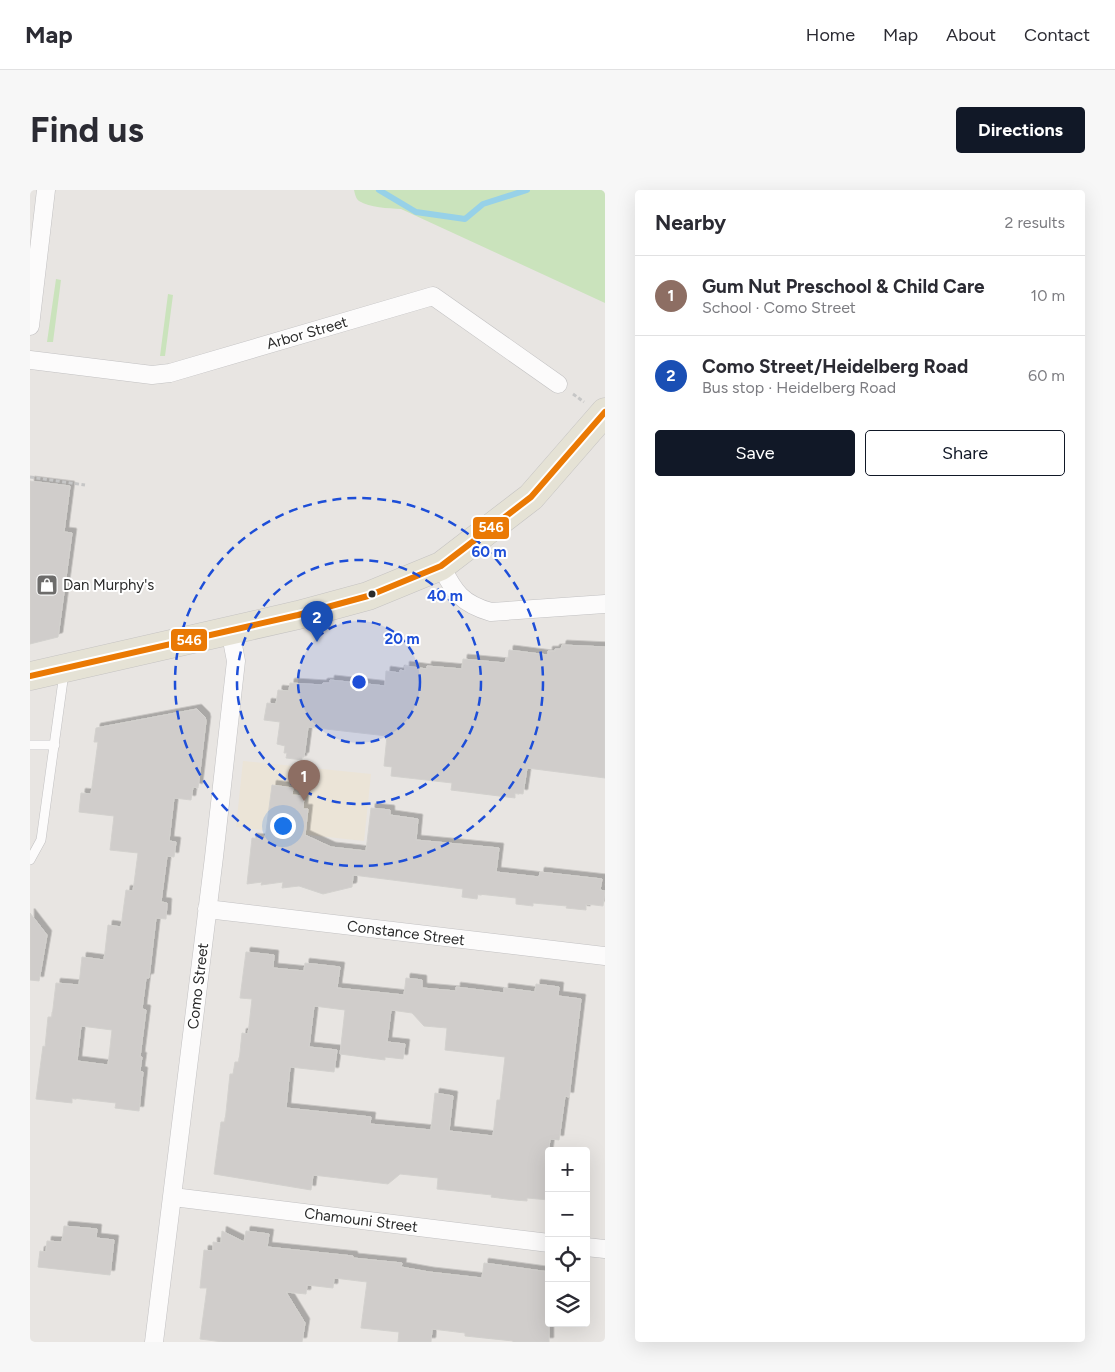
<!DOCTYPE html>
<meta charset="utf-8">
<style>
:root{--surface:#fff;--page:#f7f7f7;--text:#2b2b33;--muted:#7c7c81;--line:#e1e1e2;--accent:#111827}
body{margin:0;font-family:Figtree,sans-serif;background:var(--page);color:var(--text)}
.controls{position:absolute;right:15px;bottom:15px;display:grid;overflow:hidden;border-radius:5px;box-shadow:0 5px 20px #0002}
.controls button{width:45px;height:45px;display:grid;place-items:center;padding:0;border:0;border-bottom:1px solid var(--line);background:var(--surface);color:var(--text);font:25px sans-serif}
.you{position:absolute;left:252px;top:635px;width:18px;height:18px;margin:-12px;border:4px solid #fff;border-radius:50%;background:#1a73e8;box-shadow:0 0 0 8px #1a73e833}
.badge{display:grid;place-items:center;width:32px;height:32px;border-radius:50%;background:var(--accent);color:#fff;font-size:16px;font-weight:700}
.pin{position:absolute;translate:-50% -41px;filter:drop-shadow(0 1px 2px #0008)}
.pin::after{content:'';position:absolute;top:26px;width:18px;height:15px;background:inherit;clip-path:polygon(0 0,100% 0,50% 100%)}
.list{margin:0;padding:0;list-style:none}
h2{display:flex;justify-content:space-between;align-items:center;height:65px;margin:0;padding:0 20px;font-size:21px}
h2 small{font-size:16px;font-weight:400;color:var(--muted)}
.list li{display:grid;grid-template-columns:32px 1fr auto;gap:15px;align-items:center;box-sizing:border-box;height:80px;padding:0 20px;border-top:1px solid var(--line)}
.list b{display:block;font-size:19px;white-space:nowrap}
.list p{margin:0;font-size:16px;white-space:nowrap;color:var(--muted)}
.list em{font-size:16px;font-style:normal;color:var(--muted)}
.actions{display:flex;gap:10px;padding:15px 20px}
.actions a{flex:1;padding:11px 0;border:1px solid var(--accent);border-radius:5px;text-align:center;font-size:18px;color:var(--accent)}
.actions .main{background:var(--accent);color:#fff}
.icon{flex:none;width:28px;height:28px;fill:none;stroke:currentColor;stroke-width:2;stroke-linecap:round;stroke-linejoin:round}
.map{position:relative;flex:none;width:575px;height:1152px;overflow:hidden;border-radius:5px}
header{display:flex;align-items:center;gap:30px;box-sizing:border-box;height:70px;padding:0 25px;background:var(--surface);border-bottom:1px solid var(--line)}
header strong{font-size:24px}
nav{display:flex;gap:28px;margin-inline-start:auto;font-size:18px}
.intro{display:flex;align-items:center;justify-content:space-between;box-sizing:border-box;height:120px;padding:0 30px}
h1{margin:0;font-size:35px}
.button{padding:12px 22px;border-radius:5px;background:var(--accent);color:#fff;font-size:18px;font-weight:700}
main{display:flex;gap:30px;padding:0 30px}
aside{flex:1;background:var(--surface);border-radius:5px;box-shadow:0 5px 20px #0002}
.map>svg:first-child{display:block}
.education{fill:#ebe4d7}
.green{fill:#cae3bc}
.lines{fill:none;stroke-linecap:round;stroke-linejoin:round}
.stream{stroke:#97d1e8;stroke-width:6}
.building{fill:#d0cdcb;stroke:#d3d1ce;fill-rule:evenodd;filter:url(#shadow)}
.lane-casing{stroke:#c2c1c2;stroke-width:10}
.street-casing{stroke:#c2c1c2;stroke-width:19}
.primary-casing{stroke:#c5c3c2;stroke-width:29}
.path{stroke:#c6c6c6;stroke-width:3;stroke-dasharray:4 2.5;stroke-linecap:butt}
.lane{stroke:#fcfbfb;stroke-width:9}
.street{stroke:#fcfbfb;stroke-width:18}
.primary{stroke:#e5e2d5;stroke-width:28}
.bus-1-casing{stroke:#fff;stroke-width:10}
.bus-1{stroke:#ea7904;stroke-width:6}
.ring{fill:none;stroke:#1d4ed8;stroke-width:2.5;stroke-dasharray:9 6}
.bus-dot{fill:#2b2b2b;stroke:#fff;stroke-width:2}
.labels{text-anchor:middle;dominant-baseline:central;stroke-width:4;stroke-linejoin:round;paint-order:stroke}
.street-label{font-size:15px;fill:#2b2b2b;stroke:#fff}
.poi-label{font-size:15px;fill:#2b2b2b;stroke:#fff;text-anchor:start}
.centre{fill:#1d4ed8;stroke:#fff;stroke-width:2.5}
.ring-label{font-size:15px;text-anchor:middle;font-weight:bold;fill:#1d4ed8;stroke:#fff;stroke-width:4;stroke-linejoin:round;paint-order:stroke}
.line-badge{stroke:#fff;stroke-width:2}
.badge-label{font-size:14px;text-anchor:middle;font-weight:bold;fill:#fff}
</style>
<header>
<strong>Map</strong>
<nav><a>Home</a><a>Map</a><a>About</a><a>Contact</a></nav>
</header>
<div class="intro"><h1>Find us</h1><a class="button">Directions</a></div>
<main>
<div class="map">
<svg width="575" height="1152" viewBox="0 0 575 1152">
<defs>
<filter id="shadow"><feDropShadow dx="4.5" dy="-4.5" stdDeviation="0" flood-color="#0004"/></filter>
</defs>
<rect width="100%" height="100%" fill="#e8e5e2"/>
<path class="education" d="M213,571l128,13 -7,67 -128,-14z"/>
<path class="green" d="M324,0h251v113l-204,-94c-13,-1 -31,-1 -42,-8 -3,-2 -4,-7 -5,-11z
M26,89l5,1 -8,62h-6z
M138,104l5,1 -8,61h-5z"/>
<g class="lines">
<path class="stream" d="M349,0l37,22 49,7 18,-15 44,-14"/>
</g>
<path class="building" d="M0,291l40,5 -6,46 8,1 -14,104 -28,7z
M532,455l43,2v131l-78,-10 -4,26 -8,-1v5l-64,-8 1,-7 -61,-7 1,-9 -8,-1 3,-30 -79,-9 -4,30h-2v3l-16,-2 1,-5h-3l1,-7 -8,-2 3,-22 -16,-2 3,-17 9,1 2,-14 11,1 1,-8 32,2 1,-2h7v-3l55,6 1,-15 14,2v-3l5,1v-5l22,3v-3l35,3 1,-10 42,4 1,-5h2l1,-8 39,5v-4h7v-2h6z
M167,519l8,8 1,4 -8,67 -5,-1 -2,13 -17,-2 -5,43 7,1 -2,15 -7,-1 -6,46 6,1 -1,16 -10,-1 -7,60h-3l-4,31 4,1 -6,47h2l-2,14 3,1 -4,39 -24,-3 1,-5 -44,-5v5l-36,-4 7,-53 2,1 3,-30h4l4,-34 23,2 3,-28 22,3 4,-35 13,2 5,-37 7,1 5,-38 -28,-3 4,-34 -35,-4 2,-19 10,1 7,-52h-4l2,-14zM51,836l31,4 -4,35 -31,-4z
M242,595l21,3 -1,7 12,1 -1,13h5l-3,26 26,12 35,4 5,-43 19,2v5l28,4 -2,21 83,8 -3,24 43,5 1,-5 62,7 -2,11 5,1 -2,15 -17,-2v6l-20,-2 1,-2 -34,-3v3l-17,-2v-6l-38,-4 -1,5 -15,-2 1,-8 -110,-14 -1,12 -29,7 -24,-8 -17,2 1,-6 -22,3 1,-3 -15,2 5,-46 13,1z
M0,723l17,22 -8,46 -9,-1z
M216,762l28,3 -1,13 31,3 1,-8 35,4 -3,21 67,7 2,-17 16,2v8l34,3v-4l48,6v-5l31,4 1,-8 23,3 -1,9 23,3 -12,98 -4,-1 -6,44 -9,-1 -4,35 3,1v25l-22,-2v3l-12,-1 -24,-3 1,-2 -55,-6 1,-11 -38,-4 -12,10 -75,-9 -2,15 -97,-16 7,-52h4l5,-48h3l2,-12h4l3,-29 6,1 4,-35 -12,-1zM284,816l31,4 -5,44 45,6v-3l18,2 2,-15 -18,-2 4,-32 21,3 12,13 23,2 -2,22 60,7 -5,43h-3l-4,36 -44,-5 4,-35 -18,-3 -4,37 -61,-6 1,-7 -85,-9 4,-41 44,5 3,-22 -28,-3z
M34,1036l33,3 -1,9 18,2 -4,35 -72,-8 2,-16 6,1 1,-11 15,1z
M192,1041l22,11 2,-11 23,3 -2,13 86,9v2l49,5 -1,4 28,5 53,6 2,-15 65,9v70h-36v-1l-48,-5v-3l-33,-4 -1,13h-33l1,-10 -38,-4 6,-46 -33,-4 -1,10 -26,-3 -1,9 -20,-2 19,31 -3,19h-79l-23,-3 7,-51h-7l4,-38 9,1v-9l8,1z"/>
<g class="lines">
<g class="lane-casing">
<path id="lane" d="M0,555h25
M0,670l11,-20 23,-167"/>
</g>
<g class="street-casing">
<path id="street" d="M0,136l16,-136
M0,170l122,15 18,-2 263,-77 125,88
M411,376c13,26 21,38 50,46l114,-8
M177,719l398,47
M143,1007l376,46
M556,1057l19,2
M124,1152l60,-485 22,-196 -6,-31"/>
</g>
<g class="primary-casing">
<path id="primary" d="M0,486l268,-61 70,-19 73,-30 90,-69 74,-85"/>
</g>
<path class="path" d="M543,204l11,8
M0,287l55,8"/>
<use href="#lane" class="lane"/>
<use href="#street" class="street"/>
<use href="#primary" class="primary"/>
<g class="bus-1-casing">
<path id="bus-1" d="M0,486l268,-61 70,-19 73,-30 90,-69 74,-85"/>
</g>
<use href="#bus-1" class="bus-1"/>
</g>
<circle cx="329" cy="492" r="61" fill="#1d4ed8" fill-opacity=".12"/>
<g class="ring">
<circle cx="329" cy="492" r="61"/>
<circle cx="329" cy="492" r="122"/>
<circle cx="329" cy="492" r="184"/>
</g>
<defs>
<g id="shop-square" transform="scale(1.125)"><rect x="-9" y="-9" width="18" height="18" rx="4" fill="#6d6c6b" stroke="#fff"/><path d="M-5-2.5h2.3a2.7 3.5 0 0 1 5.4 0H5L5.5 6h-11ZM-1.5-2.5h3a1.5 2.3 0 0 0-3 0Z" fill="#fff"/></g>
</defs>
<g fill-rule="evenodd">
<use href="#shop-square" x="17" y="395"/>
</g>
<circle class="bus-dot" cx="342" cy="404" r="4.5"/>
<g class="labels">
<g class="street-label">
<text transform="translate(277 143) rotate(-16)">Arbor Street</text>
<text transform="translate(376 743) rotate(7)">Constance Street</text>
<text transform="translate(168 796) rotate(-83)">Como Street</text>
<text transform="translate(331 1030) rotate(7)">Chamouni Street</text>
</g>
<g class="poi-label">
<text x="33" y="395">Dan Murphy's</text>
</g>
</g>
<circle cx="329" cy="492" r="8" class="centre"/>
<g class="ring-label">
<text x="459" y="367">60 m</text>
<text x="415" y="411">40 m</text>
<text x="372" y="454">20 m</text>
</g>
<g class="line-badge">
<rect x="442" y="326" width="38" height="24" rx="5" fill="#ea7904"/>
<rect x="140" y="438" width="38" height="24" rx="5" fill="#ea7904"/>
</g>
<g class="badge-label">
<text x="461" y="342">546</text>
<text x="159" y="455">546</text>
</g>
</svg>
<div class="controls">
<button>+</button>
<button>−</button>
<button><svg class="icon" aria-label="locate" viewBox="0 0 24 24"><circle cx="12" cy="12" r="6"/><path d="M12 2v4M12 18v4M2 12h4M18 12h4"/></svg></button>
<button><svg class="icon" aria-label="layers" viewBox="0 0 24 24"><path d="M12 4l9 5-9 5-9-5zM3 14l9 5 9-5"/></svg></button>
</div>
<div class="you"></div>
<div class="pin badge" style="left:274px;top:611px;background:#8d6e63">1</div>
<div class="pin badge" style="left:287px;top:452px;background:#1a4fb4">2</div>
</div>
<aside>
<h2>Nearby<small>2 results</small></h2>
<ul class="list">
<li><span class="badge" style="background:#8d6e63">1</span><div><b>Gum Nut Preschool &amp; Child Care</b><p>School · Como Street</p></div><em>10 m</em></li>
<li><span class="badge" style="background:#1a4fb4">2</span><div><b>Como Street/Heidelberg Road</b><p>Bus stop · Heidelberg Road</p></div><em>60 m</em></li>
</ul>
<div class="actions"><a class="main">Save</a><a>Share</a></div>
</aside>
</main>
